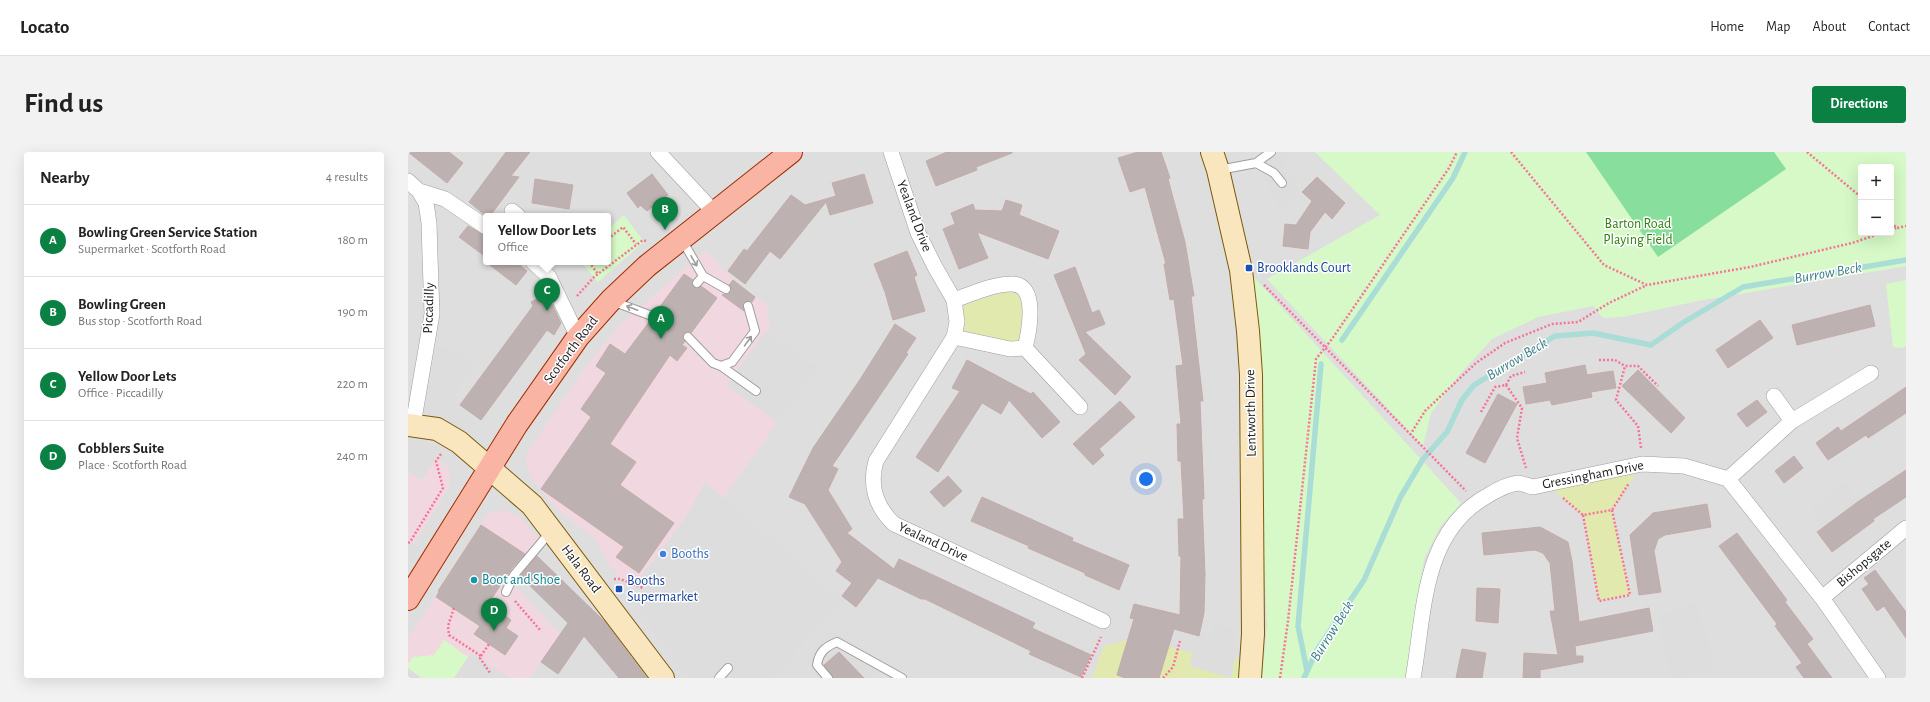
<!DOCTYPE html>
<meta charset="utf-8">
<style>
:root{--surface:#fff;--page:#f2f2f2;--text:#222;--muted:#767676;--line:#e0e0e0;--accent:#0b8043}
body{margin:0;font-family:"Alegreya Sans",sans-serif;background:var(--page);color:var(--text)}
.controls{position:absolute;right:12px;top:12px;display:grid;overflow:hidden;border-radius:4px;box-shadow:0 4px 16px #0002}
.controls button{width:36px;height:36px;display:grid;place-items:center;padding:0;border:0;border-bottom:1px solid var(--line);background:var(--surface);color:var(--text);font:20px sans-serif}
.you{position:absolute;left:738px;top:327px;width:14px;height:14px;margin:-10px;border:3px solid #fff;border-radius:50%;background:#1a73e8;box-shadow:0 0 0 6px #1a73e833}
.badge{display:grid;place-items:center;width:26px;height:26px;border-radius:50%;background:var(--accent);color:#fff;font-size:13px;font-weight:700}
.pin{position:absolute;translate:-50% -33px;filter:drop-shadow(0 1px 2px #0008)}
.pin::after{content:'';position:absolute;top:21px;width:14px;height:12px;background:inherit;clip-path:polygon(0 0,100% 0,50% 100%)}
.popup{position:absolute;left:75px;top:61px;width:128px;height:52px;box-sizing:border-box;display:grid;place-content:center;border-radius:4px;background:var(--surface);filter:drop-shadow(0 1px 3px #0005);font-size:13px;white-space:nowrap;color:var(--muted)}
.popup b{font-size:15px;color:var(--text)}
.popup::after{content:'';position:absolute;left:50%;top:100%;margin-left:-8px;border:8px solid transparent;border-top-color:var(--surface)}
.list{margin:0;padding:0;list-style:none}
h2{display:flex;justify-content:space-between;align-items:center;height:52px;margin:0;padding:0 16px;font-size:17px}
h2 small{font-size:13px;font-weight:400;color:var(--muted)}
.list li{display:grid;grid-template-columns:26px 1fr auto;gap:12px;align-items:center;box-sizing:border-box;height:72px;padding:0 16px;border-top:1px solid var(--line)}
.list b{display:block;font-size:15px;white-space:nowrap}
.list p{margin:0;font-size:13px;white-space:nowrap;color:var(--muted)}
.list em{font-size:13px;font-style:normal;color:var(--muted)}
.map{position:relative;flex:none;width:1498px;height:526px;overflow:hidden;border-radius:4px}
header{display:flex;align-items:center;gap:24px;box-sizing:border-box;height:56px;padding:0 20px;background:var(--surface);border-bottom:1px solid var(--line)}
header strong{font-size:19px}
nav{display:flex;gap:22px;margin-inline-start:auto;font-size:14px}
.intro{display:flex;align-items:center;justify-content:space-between;box-sizing:border-box;height:96px;padding:0 24px}
h1{margin:0;font-size:28px}
.button{padding:10px 18px;border-radius:4px;background:var(--accent);color:#fff;font-size:14px;font-weight:700}
main{display:flex;gap:24px;padding:0 24px}
aside{flex:1;background:var(--surface);border-radius:4px;box-shadow:0 4px 16px #0002}
.map>svg:first-child{display:block}
.residential{fill:#dfdede;fill-rule:evenodd}
.commercial{fill:#f1d8e0}
.grass{fill:#e2e9af}
.park{fill:#d6f9c7;fill-rule:evenodd}
.pitch{fill:#88de9c}
.parking{fill:#ddd}
.lines{fill:none;stroke-linecap:round;stroke-linejoin:round}
.stream{stroke:#a9ddd6;stroke-width:5.5}
.building{fill:#beb1b1;stroke:#c3acaa}
.lane-casing{stroke:#9e9e9e;stroke-width:10}
.street-casing{stroke:#9e9e9e;stroke-width:16}
.secondary-casing{stroke:#795a07;stroke-width:24}
.primary-casing{stroke:#9b3003;stroke-width:24}
.path{stroke:#f77397;stroke-width:2.5;stroke-dasharray:2 2;stroke-linecap:butt}
.lane{stroke:#fff;stroke-width:8}
.street{stroke:#fff;stroke-width:15}
.secondary{stroke:#f9e6be;stroke-width:22}
.primary{stroke:#fab4a4;stroke-width:22}
.oneway{stroke:#9b9b9b}
.transit-dot{fill:#1a4fb4;stroke:#fff;stroke-width:1.5}
.shop-dot{fill:#3f7fe0;stroke:#fff;stroke-width:1.5}
.culture-dot{fill:#0f9aa8;stroke:#fff;stroke-width:1.5}
.labels{text-anchor:middle;dominant-baseline:central;stroke-width:3;stroke-linejoin:round;paint-order:stroke}
.street-label{font-size:14px;fill:#212121;stroke:#fff}
.park-label{font-size:14px;fill:#2f800e;stroke:#fff}
.transit-label{font-size:14px;fill:#164399;stroke:#fff;text-anchor:start}
.shop-label{font-size:14px;fill:#366cbe;stroke:#fff;text-anchor:start}
.culture-label{font-size:14px;fill:#0d838f;stroke:#fff;text-anchor:start}
.water-label{font-size:15px;font-style:italic;fill:#3f7f88;stroke:#fff}
</style>
<header>
<strong>Locato</strong>
<nav><a>Home</a><a>Map</a><a>About</a><a>Contact</a></nav>
</header>
<div class="intro"><h1>Find us</h1><a class="button">Directions</a></div>
<main>
<aside>
<h2>Nearby<small>4 results</small></h2>
<ul class="list">
<li><span class="badge">A</span><div><b>Bowling Green Service Station</b><p>Supermarket · Scotforth Road</p></div><em>180 m</em></li>
<li><span class="badge">B</span><div><b>Bowling Green</b><p>Bus stop · Scotforth Road</p></div><em>190 m</em></li>
<li><span class="badge">C</span><div><b>Yellow Door Lets</b><p>Office · Piccadilly</p></div><em>220 m</em></li>
<li><span class="badge">D</span><div><b>Cobblers Suite</b><p>Place · Scotforth Road</p></div><em>240 m</em></li>
</ul>
</aside>
<div class="map">
<svg width="1498" height="526" viewBox="0 0 1498 526">
<rect width="100%" height="100%" fill="#f1ebe8"/>
<path class="residential" d="M0,0h1071l143,165 80,-17 204,-34v412h-1498zM78,64h122v46h-122z"/>
<path class="commercial" d="M298,98l27,30 34,25 3,21 -4,5 52,36 -95,131 120,102 -70,78h-85l-48,-65 -9,-23 -23,-27 -12,-23 -39,-31 -18,-21 -8,-11 -4,-13v-11l65,-95 32,-37z
M0,284l10,2 23,11 -6,10 6,2 7,7 2,10 -1,9 -35,57 7,4 -13,20z
M88,359h11l13,6 24,28 -25,29 -3,13 44,47 -30,44h-122v-39l79,-124z"/>
<path class="grass" d="M598,139l12,4 4,9 -1,33 -9,7 -45,-12 -6,-10v-11l6,-7z
M1234,312l-30,46 18,85 -31,6 -16,-86 -37,-31z
M719,488l-10,35 8,3h-33l12,-32z
M761,494l24,7 -3,13 40,12h-71z
M827,506l7,2 -3,18h-8z"/>
<path class="park" d="M907,0h591v114l-204,34 -80,17 -19,1 -10,-12 -55,11 -46,22 -33,36 -28,38 -8,33 -156,-167 113,-64zM1453,15h30v66h-30z
M216,63l20,27 -46,40 -17,-20h27v-33z
M844,123l209,228 -21,24 -16,32 -19,119h-143l5,-52z
M1498,128v66l-3,2 -10,-1 -7,-63z
M36,488l24,17 -14,21h-33l-13,-10v-4l5,-7 21,-2z"/>
<path class="pitch" d="M1178,0h188l12,17 -128,88z"/>
<path class="parking" d="M859,0h23l-3,2 -3,18 17,17 -21,21 -4,-5 -10,-23z
M358,179l52,36 -40,56 -52,-38z
M39,194l29,20 -24,33 8,6 16,19 -8,12 -27,-17 -17,-5 12,-65z
M0,284l10,2 23,11 -19,31 -14,-8z
M297,330l138,118 -70,78h-85l-48,-65 -9,-23 56,-75z
M1437,330l14,19 -35,26 -14,-19z
M0,389l13,7 -13,20z
M1288,449l20,66 -33,11h-12l-13,-60z
M807,472l20,4 1,25 -5,25 -41,-12 3,-13 -24,-7 9,-16 34,8z
M421,478l45,22 7,14 -12,12h-51l-13,-14z
M63,501l26,17 13,8h-56z
M0,516l13,10h-13z"/>
<g class="lines">
<path class="stream" d="M934,188l111,-162 12,-26
M899,519l-9,-45 23,-262
M896,526l13,-28 47,-70 36,-82 23,-39 24,-27 15,-32 12,-15 81,-49 38,-3 58,12 33,-23 59,-35 163,-27"/>
</g>
<path class="building" d="M0,0h41l14,11 -16,20z
M98,0h24l-19,24 8,1 -29,39 -4,-1v1l-17,-14z
M539,0h65v1l-36,14 1,3 -41,16 -10,-25z
M730,0h23l9,26 -2,1 17,63 9,54h-3l12,105h-3l4,98h-2l3,75 -1,39 -5,23 -25,-7 -15,49h-34l-8,-3 17,-56 -4,-1 4,-14 46,11 1,-59h-2l-1,-37h6l-3,-58h-3l-1,-37h4l-5,-58 7,-1 -9,-66 -4,1 -6,-36h2l-21,-77 -15,5 -12,-34z
M244,22l16,21 -21,16 -7,-6 -2,3 -11,-15z
M456,22l9,29 -43,12 -4,-13 -46,57 -10,-8 -25,33 -17,-13 16,-22 3,2 44,-56 14,10 31,-9 -4,-13z
M909,25l28,26 -13,16 -7,-7 -15,20 -2,17 -25,-3 2,-22 11,1 16,-24 -10,-9z
M127,27l38,6 -4,24 -37,-6z
M598,48l16,5 -3,10 40,16 -11,28 -71,-27 11,26 -29,11 -16,-40 12,-5 -4,-11 22,-9 2,6 27,1z
M60,74l18,10v21l-27,-20z
M499,99l10,24 -3,2 11,34 -32,9 -8,-28 -11,-28z
M78,110h30l11,9 -11,14z
M667,115l17,46 7,-3 6,14 -20,8 46,45 -16,18 -36,-35 7,-6 -32,-79z
M276,122l9,6 -1,4 2,3 4,1 3,-2 16,12 -26,35 -4,-1 -3,1 -1,5 2,3 -3,4 5,3 -10,13 -7,-6 -60,89 26,18 -16,23 54,38 -35,50 -23,-16 8,-10 -83,-58 50,-72 -10,-8 25,-36 -10,-7 14,-22 15,10 25,-33 6,-1 1,-5 -1,-3z
M325,128l22,17 -3,5 -5,-1 -3,1v9l-22,-16 9,-3v-3l-2,-4z
M139,142l14,29 -7,12 -7,-5 -66,90 -21,-15 73,-99 -2,-4z
M1462,153l5,21 -78,19 -5,-20z
M1352,168l13,18 -45,30 -12,-18z
M487,172l21,14 -10,15 2,1 -76,112 6,3 -10,21 24,39 -5,4 47,36 5,-10 136,64 -3,5 59,27 -10,22 -52,-23 2,-3 -106,-52h-4l-43,-21 -22,29 -14,-11 10,-13 -16,-12 6,-9 -37,-58 -16,-7 24,-49 48,-70z
M559,208l64,34 2,-2 27,30 -18,16 -33,-38 -8,14 -19,-11 -44,69 -22,-15 44,-66 -8,-3z
M1177,213l2,10 26,-4 3,17 -25,4 1,5 -40,8 -2,-5 -24,4 -3,-17 24,-4 -2,-10z
M1230,218l47,48 -14,15 -49,-47z
M1498,235v26l-38,25 -2,-3 -38,25 -12,-17 22,-16 3,4z
M1090,242l19,10 -32,59 -19,-10z
M1349,248l10,12 -20,15 -10,-13z
M712,249l15,16 -36,32 5,6 -11,10 -20,-21z
M1386,304l9,12 -19,15 -9,-12z
M1498,318v27l-33,22 1,2 -42,31 -15,-20 42,-31z
M540,324l14,15 -18,16 -14,-15z
M574,345l91,41 -1,3 57,24 -10,25 -34,-15v-2l-57,-25 1,-2 -58,-25z
M1299,352l4,23 -46,8 -7,4 -4,12 7,41 -22,3 -9,-60 23,-22z
M73,373l44,29 -13,14 -24,36 23,16 -5,8 12,8 -13,19 -31,-21 6,-8 -44,-29 3,-5 -1,-1z
M1132,375l28,15 4,19 7,61 70,-14 4,23 -78,15 1,10h7v6l-43,8v8h-17l1,-25 34,2 -8,-44h5l-5,-48 -7,-10 -8,-3 -51,5 -2,-22z
M1329,381l50,67 -2,2 28,37 -6,5 25,34h-28l-8,-11 6,-4 -27,-37 2,-2 -58,-78z
M129,404l68,66 42,56h-28l-35,-42 -26,38 -17,-12 27,-39 -48,-47z
M1467,418l31,42v26l-22,-32 -7,5 -15,-22 7,-5 -5,-6z
M1069,436l23,1 -2,34 -22,-2z
M1054,497l24,4 -4,25h-26z
M431,500l25,26h-31l-9,-13z"/>
<g class="lines">
<g class="lane-casing">
<path id="lane" d="M848,11l18,10 8,10
M811,18l37,-7 15,-11
M274,88l21,36 -6,7
M295,124l23,13
M204,149l40,15
M280,185l25,26 8,3 35,25
M313,214l11,-4 23,-31 -7,-25
M98,440l8,-17 37,-44
M311,526l9,-10
M420,526l-11,-13c2,-13 8,-18 20,-23l65,36"/>
</g>
<g class="street-casing">
<path id="street" d="M250,0l56,60
M483,0l27,81 17,34 19,33 3,22 -3,15 -78,124c-7,24 0,46 18,63l209,97
M0,29l11,10 7,12 3,20 1,33 2,58 -19,111
M11,39l26,8 41,28
M104,59l6,5
M125,110l16,15 29,60
M546,185l56,12 15,-1c4,-16 14,-65 -14,-64 -18,0 -39,10 -57,16
M617,196l55,59
M1366,244l18,25
M1320,327l64,-58 79,-48
M1414,446l84,-70
M1005,526c12,-65 8,-145 74,-182 8,-5 21,-12 31,-13 4,0 10,3 15,4l109,-23 42,2 44,13 94,119 56,80"/>
</g>
<g class="secondary-casing">
<path id="secondary" d="M804,0l6,18 23,100 7,61 3,44 2,259 -3,44
M0,273l29,4 22,13 73,63 131,173"/>
</g>
<g class="primary-casing">
<path id="primary" d="M0,447l109,-175 61,-87 33,-37 36,-34 144,-114"/>
</g>
<path class="path" d="M1103,0l93,113 43,20 103,-18 102,-24 30,-10
M1399,0l54,45
M1483,71l6,5 9,-2
M1483,78l5,-2
M200,87l15,-12 13,17
M181,110l9,12
M856,133l202,206
M169,144l17,-19 49,-37 3,1
M1191,208h16l10,6
M1098,233l16,23 -5,30 9,30
M1098,233l5,-9 14,-4
M1073,260l14,-25 11,-2
M1002,283l15,-24 51,-48 29,-20 47,-19 26,-2 31,-19 38,-18
M1233,296l-3,-22 -22,-26 9,-34h13l20,20
M1155,346l20,17 29,-5 17,-27
M1175,363l16,86 31,-6 -18,-85
M0,391l2,-1 33,-54 -7,-27 5,-7
M206,427h6l23,9
M107,449l25,29
M46,456l-6,18 1,9 32,21 -1,2 10,15
M73,504l8,-12
M674,526l19,-41
M755,526l10,-11 7,-26
M872,526l8,-57 28,-262 16,-20 117,-171 8,-16"/>
<use href="#lane" class="lane"/>
<use href="#street" class="street"/>
<use href="#secondary" class="secondary"/>
<use href="#primary" class="primary"/>
</g>
<defs><path id="oneway-shaft" d="M-6 0H5M1.5-3L5.5 0L1.5 3" fill="none" stroke-width="1.6" stroke-linecap="round" stroke-linejoin="round"/></defs>
<g class="oneway">
<use href="#oneway-shaft" transform="translate(286 109) rotate(60)"/>
<use href="#oneway-shaft" transform="translate(224 156) rotate(-159)"/>
<use href="#oneway-shaft" transform="translate(340 189) rotate(-54)"/>
</g>
<g class="transit-dot">
<rect x="837" y="112" width="8" height="8" rx="2"/>
<rect x="207" y="433" width="8" height="8" rx="2"/>
</g>
<circle class="shop-dot" cx="255" cy="402" r="4"/>
<circle class="culture-dot" cx="66" cy="428" r="4"/>
<g class="labels">
<g class="street-label">
<text transform="translate(506 64) rotate(69)">Yealand Drive</text>
<text transform="translate(21 156) rotate(-88)">Piccadilly</text>
<text transform="translate(163 198) rotate(-53)">Scotforth Road</text>
<text transform="translate(843 261) rotate(-91)">Lentworth Drive</text>
<text transform="translate(1185 323) rotate(-11)">Gressingham Drive</text>
<text transform="translate(525 390) rotate(25)">Yealand Drive</text>
<text transform="translate(1456 411) rotate(-40)">Bishopsgate</text>
<text transform="translate(173 417) rotate(53)">Hala Road</text>
</g>
<g class="park-label">
<text x="1230" y="72">Barton Road<tspan x="1230" dy="16">Playing Field</tspan></text>
</g>
<g class="transit-label">
<text x="849" y="116">Brooklands Court</text>
<text x="219" y="429">Booths<tspan x="219" dy="16">Supermarket</tspan></text>
</g>
<g class="shop-label">
<text x="263" y="402">Booths</text>
</g>
<g class="culture-label">
<text x="74" y="428">Boot and Shoe</text>
</g>
<g class="water-label">
<text transform="translate(1420 121) rotate(-10)">Burrow Beck</text>
<text transform="translate(1109 207) rotate(-31)">Burrow Beck</text>
<text transform="translate(924 479) rotate(-58)">Burrow Beck</text>
</g>
</g>
</svg>
<div class="controls">
<button>+</button>
<button>−</button>
</div>
<div class="you"></div>
<div class="pin badge" style="left:253px;top:187px">A</div>
<div class="pin badge" style="left:257px;top:78px">B</div>
<div class="pin badge" style="left:139px;top:159px">C</div>
<div class="popup"><b>Yellow Door Lets</b>Office</div>
<div class="pin badge" style="left:86px;top:479px">D</div>
</div>
</main>
